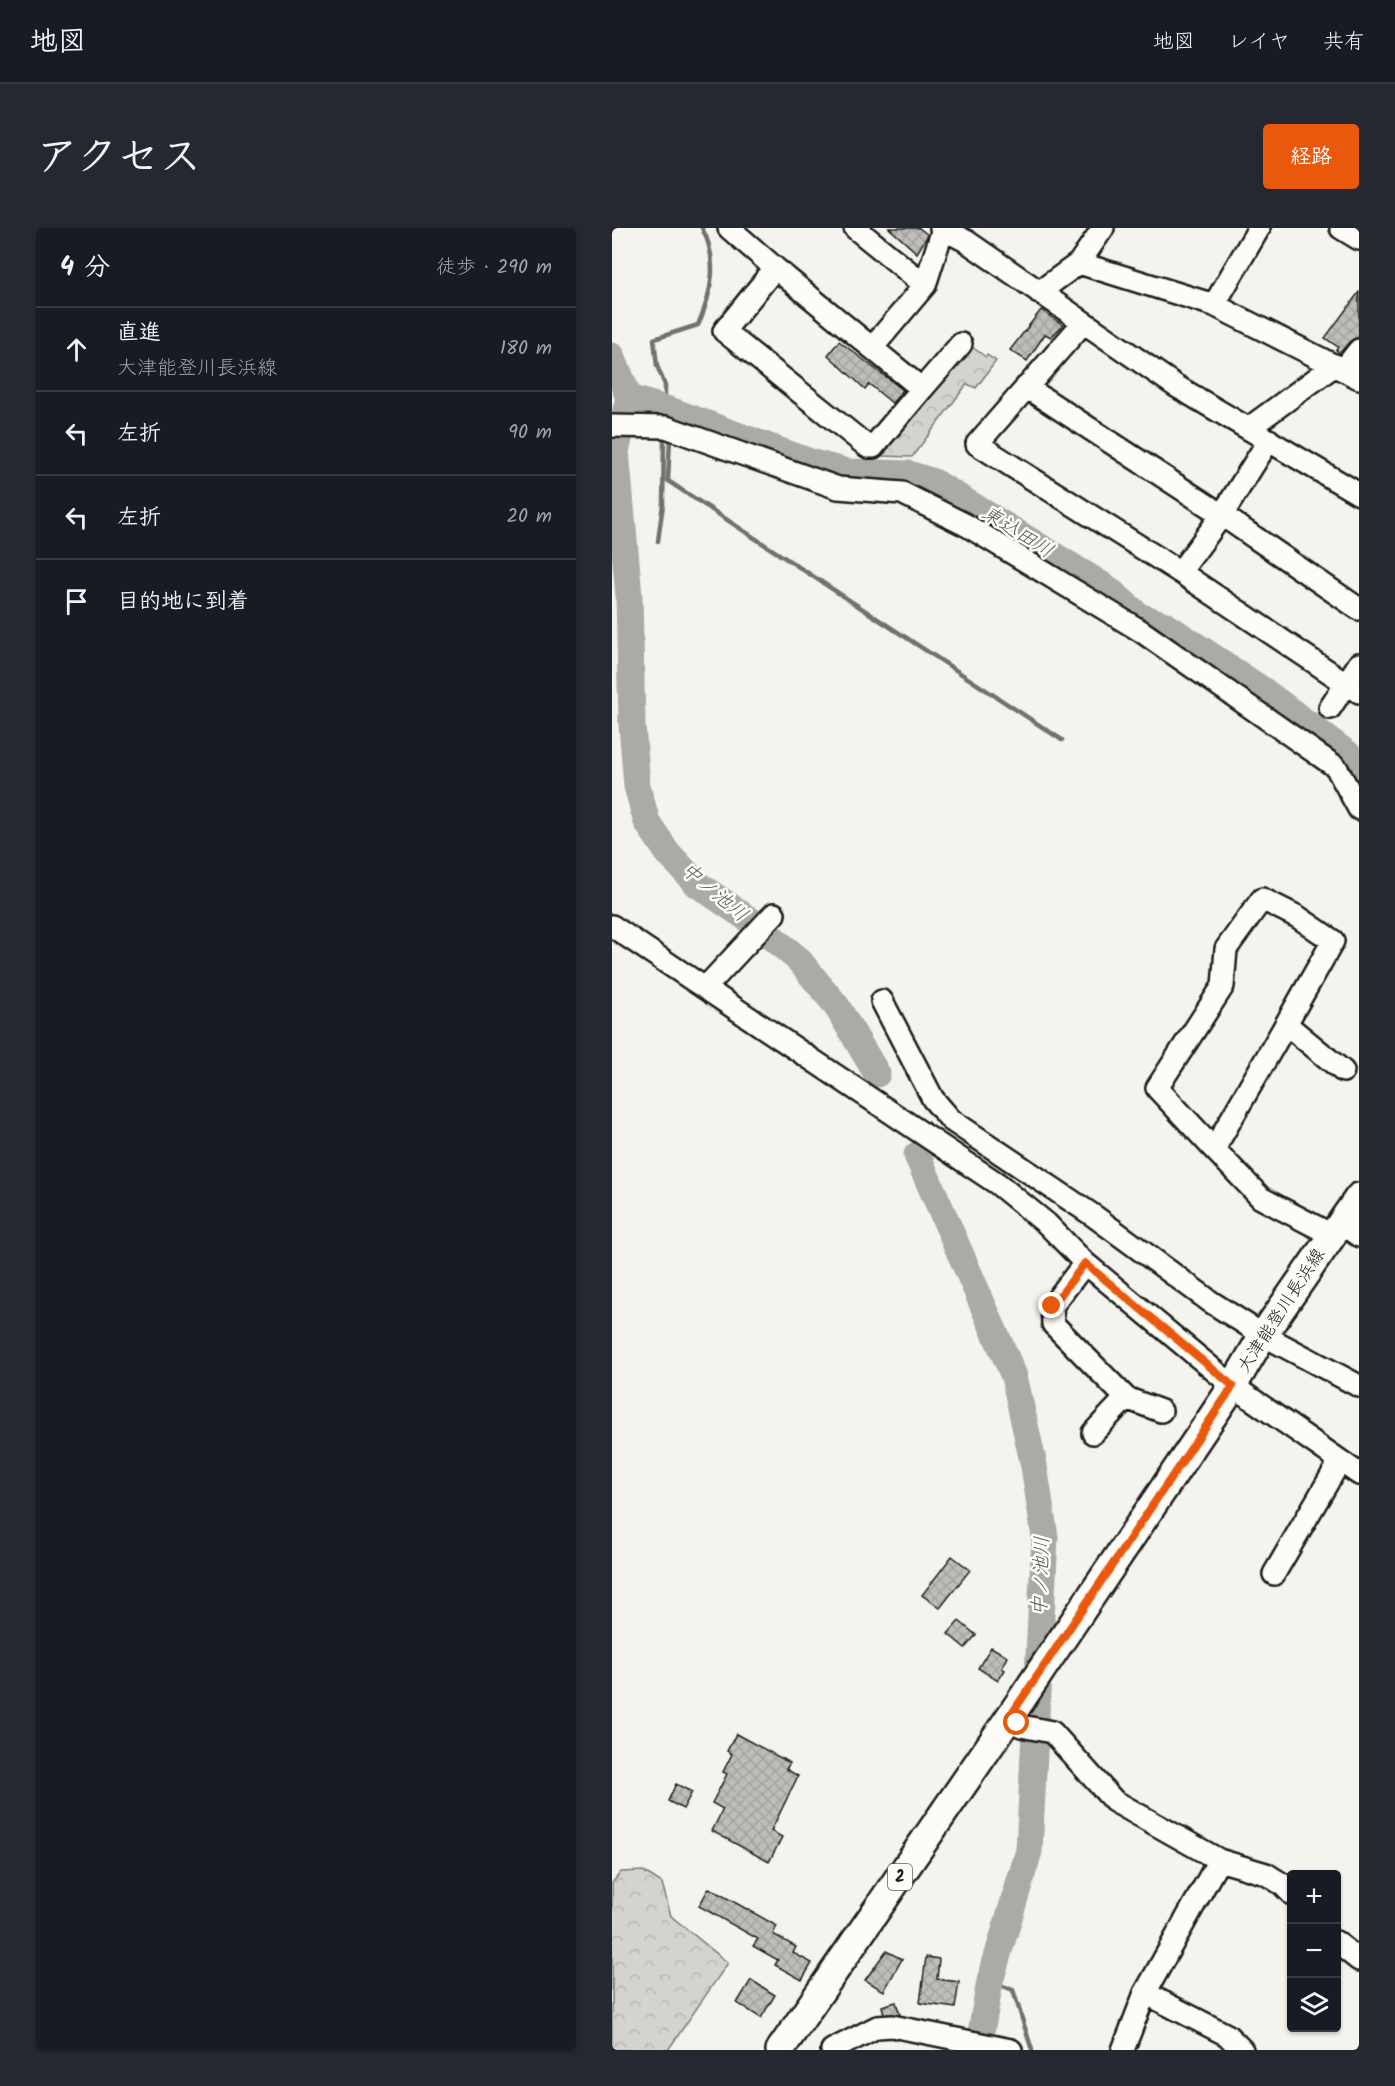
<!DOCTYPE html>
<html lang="ja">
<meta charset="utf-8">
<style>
:root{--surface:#171b24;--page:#242831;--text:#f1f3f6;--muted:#9ea1a6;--line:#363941;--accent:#ea580c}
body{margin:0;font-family:Kalam,"Klee One",sans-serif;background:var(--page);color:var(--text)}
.controls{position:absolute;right:18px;bottom:18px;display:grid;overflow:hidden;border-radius:6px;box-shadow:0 2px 4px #0004}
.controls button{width:54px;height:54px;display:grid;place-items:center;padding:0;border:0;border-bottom:2px solid var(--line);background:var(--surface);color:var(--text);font:30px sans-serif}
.stop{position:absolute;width:18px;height:18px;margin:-14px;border:4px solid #ea580c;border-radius:50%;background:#fff}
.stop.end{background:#ea580c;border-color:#fff;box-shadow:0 2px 6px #0008}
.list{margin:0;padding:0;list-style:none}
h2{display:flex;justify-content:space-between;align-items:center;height:78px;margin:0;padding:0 24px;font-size:26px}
h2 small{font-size:20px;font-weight:400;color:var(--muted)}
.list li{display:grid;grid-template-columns:39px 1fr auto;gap:18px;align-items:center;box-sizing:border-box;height:84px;padding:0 24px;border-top:2px solid var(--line)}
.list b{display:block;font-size:22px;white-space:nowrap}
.list p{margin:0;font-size:20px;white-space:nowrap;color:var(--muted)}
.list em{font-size:20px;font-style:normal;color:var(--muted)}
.icon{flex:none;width:33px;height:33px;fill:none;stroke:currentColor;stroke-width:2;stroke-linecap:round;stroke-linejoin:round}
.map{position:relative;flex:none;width:747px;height:1822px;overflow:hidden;border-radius:6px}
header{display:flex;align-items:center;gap:36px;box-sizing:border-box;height:84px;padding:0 30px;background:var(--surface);border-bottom:2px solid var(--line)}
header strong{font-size:28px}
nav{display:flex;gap:33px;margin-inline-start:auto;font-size:21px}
.intro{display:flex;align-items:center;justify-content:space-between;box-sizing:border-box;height:144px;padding:0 36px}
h1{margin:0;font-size:42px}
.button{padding:15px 27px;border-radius:6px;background:var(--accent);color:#fff;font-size:21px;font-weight:700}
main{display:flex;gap:36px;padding:0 36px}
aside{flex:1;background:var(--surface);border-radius:6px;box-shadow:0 2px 4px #0004}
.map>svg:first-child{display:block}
.forest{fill:url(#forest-crowns);stroke:#787876;stroke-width:1.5}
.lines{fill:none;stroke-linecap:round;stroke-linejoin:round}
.stream{stroke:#72716f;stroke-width:4.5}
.river{stroke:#abaaa6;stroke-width:27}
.building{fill:url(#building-cross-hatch);stroke:#1c1c1c;stroke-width:1.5}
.minor-casing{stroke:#1c1c1c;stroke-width:26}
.major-casing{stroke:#1c1c1c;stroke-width:32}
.minor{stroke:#fdfcf7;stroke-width:21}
.major{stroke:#fdfcf7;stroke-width:27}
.route{stroke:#ea580c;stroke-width:8}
.labels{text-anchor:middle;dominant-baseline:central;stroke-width:5;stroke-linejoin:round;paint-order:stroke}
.shield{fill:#fdfcf7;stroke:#605f5e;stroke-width:1.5}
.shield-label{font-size:16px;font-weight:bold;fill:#1c1c1c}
.street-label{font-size:18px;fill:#1c1c1c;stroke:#fdfcf7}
.water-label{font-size:20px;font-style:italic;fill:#5c5c5a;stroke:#fdfcf7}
</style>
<header>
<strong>地図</strong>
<nav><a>地図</a><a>レイヤ</a><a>共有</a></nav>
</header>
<div class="intro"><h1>アクセス</h1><a class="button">経路</a></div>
<main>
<aside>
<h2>4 分<small>徒歩 · 290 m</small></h2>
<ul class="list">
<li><svg class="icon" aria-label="ahead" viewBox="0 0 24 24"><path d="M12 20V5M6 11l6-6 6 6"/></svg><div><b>直進</b><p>大津能登川長浜線</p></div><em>180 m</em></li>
<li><svg class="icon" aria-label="left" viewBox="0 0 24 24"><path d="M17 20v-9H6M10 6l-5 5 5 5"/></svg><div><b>左折</b></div><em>90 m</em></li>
<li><svg class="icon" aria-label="left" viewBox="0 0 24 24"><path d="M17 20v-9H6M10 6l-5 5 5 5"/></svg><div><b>左折</b></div><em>20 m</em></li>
<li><svg class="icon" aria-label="arrive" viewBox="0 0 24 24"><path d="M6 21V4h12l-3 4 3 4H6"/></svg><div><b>目的地に到着</b></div></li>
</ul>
</aside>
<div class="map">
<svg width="747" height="1822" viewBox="0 0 747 1822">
<defs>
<pattern id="forest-crowns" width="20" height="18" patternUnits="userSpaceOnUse" patternTransform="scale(1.5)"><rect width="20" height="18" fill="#d4d3cf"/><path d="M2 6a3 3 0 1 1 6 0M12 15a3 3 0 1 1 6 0" fill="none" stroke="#b5b5b1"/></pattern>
<pattern id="building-cross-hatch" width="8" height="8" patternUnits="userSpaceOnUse" patternTransform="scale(1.5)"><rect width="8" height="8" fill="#bebdba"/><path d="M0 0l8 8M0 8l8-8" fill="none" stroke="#a3a29f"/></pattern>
</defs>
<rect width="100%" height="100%" fill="#f4f3ee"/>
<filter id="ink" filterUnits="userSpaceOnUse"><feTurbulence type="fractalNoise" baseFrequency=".0167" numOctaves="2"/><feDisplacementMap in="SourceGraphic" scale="12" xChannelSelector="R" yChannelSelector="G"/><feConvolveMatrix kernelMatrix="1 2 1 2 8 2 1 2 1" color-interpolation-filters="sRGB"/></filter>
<g filter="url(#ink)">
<path class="forest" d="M360,119l14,10 1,-2 9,6 -20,27 -9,-4 -55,73 -30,-1 4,-4 -4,-3 77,-94 5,4z
M31,1643l19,12 9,33 57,47 -60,87h-56v-167l9,-11z"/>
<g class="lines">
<path class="stream" d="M53,187v-30l-8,-19 -3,-27 44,-14c14,-32 21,-65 4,-97
M59,191l1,-8
M58,210l-2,43 394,259
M46,313l5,-37 1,-66
M378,1753l23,9 19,60"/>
<path class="river" d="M0,128l17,42 -13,53 13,145 3,129 5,61 10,36 21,31 29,31 60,41 41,34 38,46 41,69
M17,170l43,13 138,51 38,10 61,2 25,8 173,106 32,28 26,9 99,66 84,63 11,12
M305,927l97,221 20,90 11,71 -16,314 -39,130 -12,69"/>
</g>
<path class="building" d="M277,0h30l9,7 -11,18z
M747,64v46l-10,4 -9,11 -4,-3 2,-3 -13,-9z
M429,82l22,15 -12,12 -6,-3 -18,27 -17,-11z
M227,113l64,49 -11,13 -23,-19 -4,5 -37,-34z
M340,1328l18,14 -30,38 -18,-13z
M347,1393l17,14 -11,13 -17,-14z
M379,1419l17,10 -6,11 3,2 -7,11 -20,-13z
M124,1506l54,29 -4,6 12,7 -27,55 11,6 -13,25 -57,-31 11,-22 -11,-6 15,-29 -4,-2 9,-18 -5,-3z
M64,1556l16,8 -9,17 -15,-8z
M97,1660l68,38 -4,8 23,13 -3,6 19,10 -10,17 -27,-15 3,-5 -25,-14 5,-7 -59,-33z
M274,1723l16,8 -18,32 -19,-11z
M314,1729l13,2 -2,20 22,3 -4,26 -35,-5z
M139,1752l24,15 -14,23 -24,-15z
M284,1774l4,13 -16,-1 -2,-8z"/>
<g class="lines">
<g class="minor-casing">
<path id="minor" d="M117,0l46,40
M243,0l70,57
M329,0l25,13 210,145 183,108
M647,0l-45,77 145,73
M729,0l18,11
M331,1l-18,56 -53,63 50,41 39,-45
M467,35l135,42
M427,64l40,-29 24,-35
M471,95l-106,121 203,128 179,120
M260,120l-97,-80 -51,63 144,116h5l49,-58
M732,141l15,-19
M414,159l196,128 137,94
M0,198l54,1 172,61 64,5 64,32 175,106 195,136 23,42
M637,200l86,-63
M568,344l42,-57 47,-75
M718,480l29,-44
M0,698l386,258 49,40 38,39 148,123 126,88
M94,759l68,-73
M270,773l51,98 18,21 143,96 117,86 52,33 96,51
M602,921l-57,-61 66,-102 3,-37 36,-50 36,18 35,24 -47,83
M729,995l18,13
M720,1007l-71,-37 -47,-49 72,-125 57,47
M473,1035l-33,43 1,18 73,74 35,13
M481,1205l33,-35
M662,1346l66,-113
M399,1487l10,11 31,6 62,69 105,59 47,14 16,10 10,10
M724,1714l23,18
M533,1765l74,-133
M220,1822l45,-23 15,-1 119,24
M511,1822l22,-57 82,42 15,15"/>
</g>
<g class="major-casing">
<path id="major" d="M168,1822l231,-335 222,-329 30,-51 96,-138"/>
</g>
<use href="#minor" class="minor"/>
<use href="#major" class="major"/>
</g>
</g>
<g class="lines" filter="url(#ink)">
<path class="route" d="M405,1495l-6,-8 222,-329 -148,-123 -33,43"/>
</g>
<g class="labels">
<rect class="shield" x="276" y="1636" width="24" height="26" rx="4.5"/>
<g class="shield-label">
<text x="288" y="1649">2</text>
</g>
<g class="street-label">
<text transform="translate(670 1083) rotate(-57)">大津能登川長浜線</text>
</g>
<g class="water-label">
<text transform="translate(405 305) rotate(32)">東込田川</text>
<text transform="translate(102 665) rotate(40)">中ノ池川</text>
<text transform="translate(430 1348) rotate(-88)">中ノ池川</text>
</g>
</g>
</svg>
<div class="controls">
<button>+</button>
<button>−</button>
<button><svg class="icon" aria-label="layers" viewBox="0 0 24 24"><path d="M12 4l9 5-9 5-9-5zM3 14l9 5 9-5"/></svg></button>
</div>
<div class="stop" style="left:405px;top:1495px"></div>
<div class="stop end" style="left:440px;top:1078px"></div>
</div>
</main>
